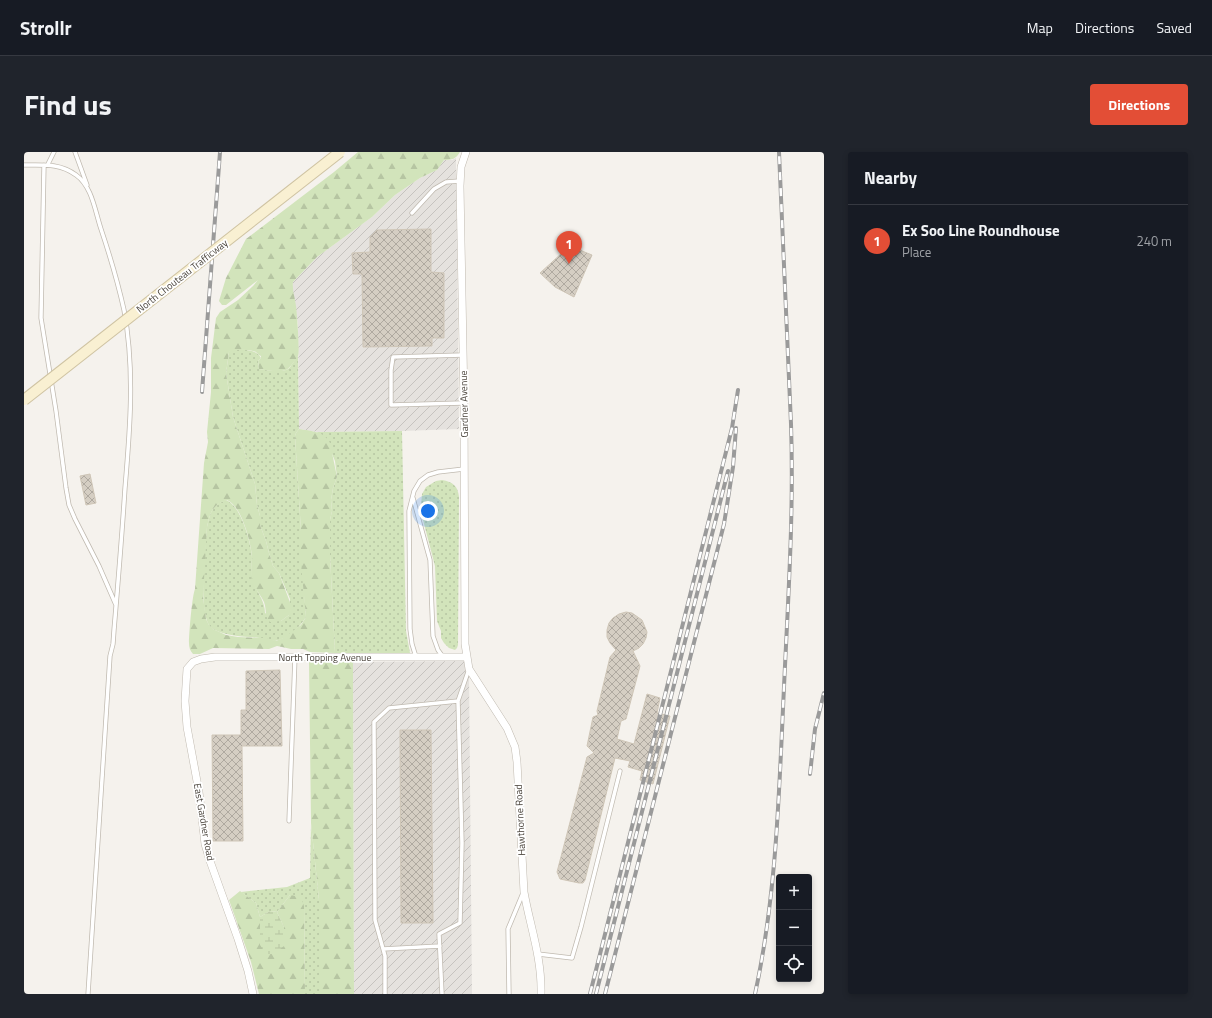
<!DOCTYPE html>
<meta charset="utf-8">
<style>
:root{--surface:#171b24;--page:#20242c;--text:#f1f3f6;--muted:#9ea1a6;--line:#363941;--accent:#e34e36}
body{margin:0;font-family:"Titillium Web",sans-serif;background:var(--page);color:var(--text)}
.controls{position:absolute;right:12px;bottom:12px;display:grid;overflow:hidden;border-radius:4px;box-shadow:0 2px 6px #0003}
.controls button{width:36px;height:36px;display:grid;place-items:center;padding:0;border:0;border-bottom:1px solid var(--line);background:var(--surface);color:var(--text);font:20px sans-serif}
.you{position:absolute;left:404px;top:359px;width:14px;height:14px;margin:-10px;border:3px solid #fff;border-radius:50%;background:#1a73e8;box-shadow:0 0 0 6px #1a73e833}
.badge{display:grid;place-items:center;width:26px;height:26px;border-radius:50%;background:var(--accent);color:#fff;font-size:13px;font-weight:700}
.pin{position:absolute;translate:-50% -33px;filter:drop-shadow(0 1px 2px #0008)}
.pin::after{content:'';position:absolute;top:21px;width:14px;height:12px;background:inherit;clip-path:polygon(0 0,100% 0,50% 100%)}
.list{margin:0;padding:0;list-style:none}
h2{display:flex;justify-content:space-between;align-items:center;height:52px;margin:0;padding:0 16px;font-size:17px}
h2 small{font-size:13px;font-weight:400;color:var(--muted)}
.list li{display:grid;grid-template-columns:26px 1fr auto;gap:12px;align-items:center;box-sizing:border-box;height:72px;padding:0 16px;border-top:1px solid var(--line)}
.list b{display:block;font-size:15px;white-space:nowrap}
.list p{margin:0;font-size:13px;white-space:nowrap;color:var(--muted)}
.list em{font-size:13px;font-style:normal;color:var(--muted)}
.icon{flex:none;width:22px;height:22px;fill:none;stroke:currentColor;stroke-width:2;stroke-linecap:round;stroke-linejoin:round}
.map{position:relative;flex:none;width:800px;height:842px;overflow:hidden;border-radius:4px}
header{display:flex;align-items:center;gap:24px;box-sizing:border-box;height:56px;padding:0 20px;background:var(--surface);border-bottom:1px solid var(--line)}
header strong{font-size:19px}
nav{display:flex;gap:22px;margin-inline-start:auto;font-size:14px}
.intro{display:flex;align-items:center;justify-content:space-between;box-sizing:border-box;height:96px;padding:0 24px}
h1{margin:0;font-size:28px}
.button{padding:10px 18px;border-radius:4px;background:var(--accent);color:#fff;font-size:14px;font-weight:700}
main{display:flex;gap:24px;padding:0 24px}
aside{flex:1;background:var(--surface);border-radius:4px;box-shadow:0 2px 6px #0003}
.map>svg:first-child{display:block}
.industrial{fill:url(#industrial-furrows)}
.grass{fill:url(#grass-dots)}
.forest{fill:url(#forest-firs)}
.wetland{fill:url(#wetland-marsh)}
.building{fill:url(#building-cross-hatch);stroke:#cfc6b7}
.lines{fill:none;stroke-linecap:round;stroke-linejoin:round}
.lane-casing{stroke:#c0bab0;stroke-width:5}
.street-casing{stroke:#c0bab0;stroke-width:8}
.lane{stroke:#fff;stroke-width:3.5}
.street{stroke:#fff;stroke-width:7}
.rail-casing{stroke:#9a9a9a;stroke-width:4}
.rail{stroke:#fff;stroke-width:2.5;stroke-dasharray:8;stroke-linecap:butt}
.secondary-bridge-casing{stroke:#cfc3a2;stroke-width:12;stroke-linecap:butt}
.secondary-bridge{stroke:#f9f0d2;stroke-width:10}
.labels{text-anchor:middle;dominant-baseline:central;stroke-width:3.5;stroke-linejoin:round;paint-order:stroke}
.street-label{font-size:10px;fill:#49433b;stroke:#fff}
</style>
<header>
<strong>Strollr</strong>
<nav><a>Map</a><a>Directions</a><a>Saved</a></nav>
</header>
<div class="intro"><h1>Find us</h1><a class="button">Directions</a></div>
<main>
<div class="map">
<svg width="800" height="842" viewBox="0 0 800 842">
<defs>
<pattern id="industrial-furrows" width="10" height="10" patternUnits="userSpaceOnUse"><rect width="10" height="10" fill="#e5e2de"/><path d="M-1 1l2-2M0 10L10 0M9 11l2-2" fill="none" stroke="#c6c3bf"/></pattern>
<pattern id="grass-dots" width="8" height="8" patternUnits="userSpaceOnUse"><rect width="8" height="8" fill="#d2e4bb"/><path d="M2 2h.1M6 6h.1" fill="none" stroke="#b6c5a2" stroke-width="1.8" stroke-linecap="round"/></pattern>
<pattern id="forest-firs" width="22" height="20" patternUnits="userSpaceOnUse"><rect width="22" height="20" fill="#d2e4bb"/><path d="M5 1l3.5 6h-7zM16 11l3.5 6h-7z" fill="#b6c5a2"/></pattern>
<pattern id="wetland-marsh" width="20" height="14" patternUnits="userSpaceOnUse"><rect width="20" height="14" fill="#d2e4bb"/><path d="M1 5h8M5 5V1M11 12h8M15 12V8" fill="none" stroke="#b6c5a2"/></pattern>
<pattern id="building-cross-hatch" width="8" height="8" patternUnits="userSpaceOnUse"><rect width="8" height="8" fill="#d5cec3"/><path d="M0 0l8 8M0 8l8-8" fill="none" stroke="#afa9a0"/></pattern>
</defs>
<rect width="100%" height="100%" fill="#f5f2ed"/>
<path class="industrial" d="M432,6l3,271 -57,2 -85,1 -18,-3 -1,-105 -6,-37 1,-5 24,-25 55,-40 23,-22 25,-17 17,-8 7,-10h8z
M440,509l5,15 3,318h-118l-1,-332z"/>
<path class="grass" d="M217,197c8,2 16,1 20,9l-3,3 1,8c7,1 23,4 29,0 4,-3 6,-9 10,-13l1,73 -3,4 -1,3 6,95v19l5,67c-6,10 -18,22 -31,24 -5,0 -10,-3 -15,-3 -16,-2 -32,-1 -47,-9 -17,-10 -7,-83 -6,-102 3,-14 5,-22 19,-27 15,5 25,43 26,57 0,6 -1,13 0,19 2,14 13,23 13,37l16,8 8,-6 1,-16 -11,-26 -6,-7 -4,-13 -3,-12 -6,-16v-9l-3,-11 -2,-21 -22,-67 -7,-44 3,-21 1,-2z
M378,279l4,200 4,22h-75l-5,-98v-35l2,-9 -1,-11 2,-12 4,-11 -2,-16 -3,-7 -15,-22z
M418,328c11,2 16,6 17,17l-1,148 -1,3 -2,2 -6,-2 -5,-5 -3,-5v-7l-4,-10 -2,-55 -13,-50 -1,-10 1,-12 4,-7 10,-6z
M287,671l8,77v94h-14l-1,-88 -14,-11 -13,17 -7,-1 -10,6 -4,-14 -15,-11 46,-5 23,-9z"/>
<path class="forest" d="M334,0h102c-4,7 -8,8 -16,8l-7,10 -17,8 -25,17 -23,22 -55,40 -24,25c-1,8 2,16 3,24 1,7 4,46 2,50 -1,2 -9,13 -12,14 -8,3 -19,0 -27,-1l-1,-8 3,-3v-2c-1,0 -5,-4 -5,-4 -7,-3 -22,-3 -27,0l-3,21 7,44 22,67 2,21 3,11v9l6,16 3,12 4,13 6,7 12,32v6l-2,4 -8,6 -11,1c-6,-6 -3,-12 -6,-20 -3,-7 -9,-13 -12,-21 -2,-8 0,-16 0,-24 -1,-15 -11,-52 -25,-57 -15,5 -17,13 -20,27l-4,70 3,22 3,6 4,4 13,6 12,2 27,1 11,3 7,-3 18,-13 5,-8 -5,-53v-33l-6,-95 1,-3 3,-4c12,2 25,2 31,14l7,34 -4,11 -2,12 1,11 -2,9v35l5,98 -25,-1 -7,-3h-12l-9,-2 -5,-1 -8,3 -56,-1 -13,6h-7c-3,-3 -4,-7 -4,-11 0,-9 3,-47 6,-54l9,-126 4,-21 -1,-10 4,-40v-34l5,-40 4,-6 18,-12 15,-14 5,-6 -32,25h-4l-3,-4 7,-23 20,-39 88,-67z
M285,510h44l1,332h-35v-94l-8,-77z
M216,739l16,12 4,14v28l24,-18 -7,-15 13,-17 11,2 3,9 1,88h-46l-8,-32 -22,-62z"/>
<path class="wetland" d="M246,759l7,1 7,15v19l-10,8h-8l-6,-9v-28z"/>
<path class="building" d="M407,77v43l13,1v65h-12v8l-69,1 -1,-73h-9l-1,-21 18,-1v-15l7,-7z
M550,90l8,9 10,4 -18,42 -19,-10 -15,-14z
M66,322l6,29 -10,2 -6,-29z
M602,460l6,1 10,7 5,12 -1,6 -3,6 -4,4 -6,3 7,15 -14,53 -5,2 -4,18 17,5 13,-50 13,4 -3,15 13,3 -17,68 -13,-4 2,-9 -14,-4 2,-6 -15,-3 -30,122 -2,3h-4l-19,-4 -3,-7 30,-115 7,-4 -7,-7 6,-29 5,-2 -1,-4 13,-54 6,-7 -6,-7 -3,-6v-7l2,-7 4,-5 6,-4z
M256,518l2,76h-40l1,95h-30l-1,-106h29v-25h5v-39z
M376,578h31l2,193h-32z"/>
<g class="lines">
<g class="lane-casing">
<path id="lane" d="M51,0l12,33
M24,12l6,-12
M0,13c19,0 36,-2 52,10 16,11 19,36 25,54 9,27 17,54 23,81 11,59 6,120 1,178 -3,47 -7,95 -11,142l-1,14 -3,12 -22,338
M20,13l-3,153 15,93 10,77 3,17 6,14 24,47 17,39
M388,61l22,-24 12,-7 14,-1
M439,203l-70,2 -2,13v35l72,-2
M389,346l17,62 3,76 5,14 5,7
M392,505l-4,-13 -2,-15 -1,-118 5,-20 6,-10 8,-6 10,-3 26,-3
M265,669l6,-164
M359,797l57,-3
M514,802l34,4 9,-31 39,-156
M361,842v-38l-10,-36 -1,-198 15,-14 69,-7
M418,842l-3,-60 21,-11 2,-80 -4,-142 11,-32
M485,842l-1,-65 15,-36"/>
</g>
<g class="street-casing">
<path id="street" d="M442,0l-5,15 -1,19 4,217 1,241 4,25 38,59 8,19 2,15 7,130c6,34 18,66 17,102
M229,842l-5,-23 -10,-32 -28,-78 -5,-17 -6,-52 -12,-65 -2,-26 2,-32 6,-7 8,-3 14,-2h251"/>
</g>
<use href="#lane" class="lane"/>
<use href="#street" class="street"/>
<g class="rail-casing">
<path id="rail" d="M178,240l18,-240
M786,622l5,-45 9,-36
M566,842l142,-566 6,-38
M572,842l132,-523
M581,842l119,-470 9,-57 3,-39
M731,842c22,-101 24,-204 29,-307 4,-87 10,-175 7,-263l-12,-272"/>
</g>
<use href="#rail" class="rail"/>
<g class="secondary-bridge-casing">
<path id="secondary-bridge" d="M0,248l316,-248"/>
</g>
<use href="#secondary-bridge" class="secondary-bridge"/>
</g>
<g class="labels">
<g class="street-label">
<text transform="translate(158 124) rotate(-38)">North Chouteau Trafficway</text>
<text transform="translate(440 252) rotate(-91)">Gardner Avenue</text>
<text x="301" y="505">North Topping Avenue</text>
<text transform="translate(496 668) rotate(-93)">Hawthorne Road</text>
<text transform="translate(180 670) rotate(80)">East Gardner Road</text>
</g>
</g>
</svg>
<div class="controls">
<button>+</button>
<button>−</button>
<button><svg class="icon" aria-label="locate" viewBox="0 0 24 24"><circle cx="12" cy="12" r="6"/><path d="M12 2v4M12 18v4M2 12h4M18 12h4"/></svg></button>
</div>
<div class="you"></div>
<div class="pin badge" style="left:545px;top:112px">1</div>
</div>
<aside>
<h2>Nearby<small></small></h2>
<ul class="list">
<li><span class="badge">1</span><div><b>Ex Soo Line Roundhouse</b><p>Place</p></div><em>240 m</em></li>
</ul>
</aside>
</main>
